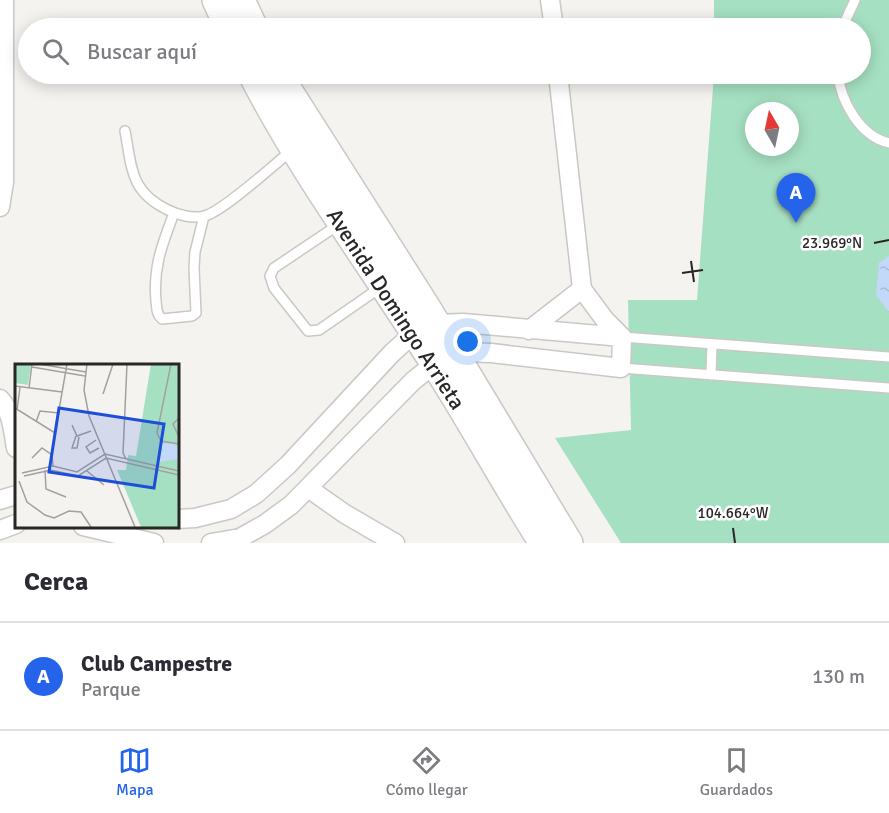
<!DOCTYPE html>
<html lang="es">
<meta charset="utf-8">
<style>
:root{--surface:#fff;--page:#f2f2f3;--text:#2b2b33;--muted:#7c7c81;--line:#e1e1e2;--accent:#2563eb}
body{margin:0;font-family:Signika,sans-serif;background:var(--page);color:var(--text)}
.compass{position:absolute;left:745px;top:102px;width:54px;height:54px;border-radius:50%;background:var(--surface);box-shadow:0 3px 15px #0003;rotate:351deg}
.you{position:absolute;left:468px;top:342px;width:21px;height:21px;margin:-15px;border:4px solid #fff;border-radius:50%;background:#1a73e8;box-shadow:0 0 0 9px #1a73e833}
.badge{display:grid;place-items:center;width:39px;height:39px;border-radius:50%;background:var(--accent);color:#fff;font-size:20px;font-weight:700}
.pin{position:absolute;translate:-50% -50px;filter:drop-shadow(0 2px 3px #0008)}
.pin::after{content:'';position:absolute;top:32px;width:21px;height:18px;background:inherit;clip-path:polygon(0 0,100% 0,50% 100%)}
.list{margin:0;padding:0;list-style:none}
h2{display:flex;justify-content:space-between;align-items:center;height:78px;margin:0;padding:0 24px;font-size:26px}
h2 small{font-size:20px;font-weight:400;color:var(--muted)}
.list li{display:grid;grid-template-columns:39px 1fr auto;gap:18px;align-items:center;box-sizing:border-box;height:108px;padding:0 24px;border-top:2px solid var(--line)}
.list b{display:block;font-size:22px;white-space:nowrap}
.list p{margin:0;font-size:20px;white-space:nowrap;color:var(--muted)}
.list em{font-size:20px;font-style:normal;color:var(--muted)}
.icon{flex:none;width:33px;height:33px;fill:none;stroke:currentColor;stroke-width:2;stroke-linecap:round;stroke-linejoin:round}
.map{position:relative;flex:none;width:889px;height:543px;overflow:hidden}
.search{position:absolute;background:var(--surface);box-shadow:0 3px 15px #0003;left:18px;right:18px;top:18px;height:66px;display:flex;align-items:center;gap:15px;box-sizing:border-box;padding:0 21px;border-radius:33px;color:var(--muted);font-size:22px}
.sheet{height:186px;background:var(--surface)}
nav{display:flex;justify-content:space-around;align-items:center;box-sizing:border-box;height:84px;border-top:2px solid var(--line);background:var(--surface);font-size:16px;color:var(--muted)}
nav a{display:grid;justify-items:center;gap:3px}
nav .on{color:var(--accent)}
.map>svg:first-child{display:block}
.park{fill:#a6e0c2;fill-rule:evenodd}
.water{fill:url(#water-ripples)}
.lines{fill:none;stroke-linecap:round;stroke-linejoin:round}
.service-casing{stroke:#cac8c5;stroke-width:12}
.minor-casing{stroke:#cac8c5;stroke-width:21}
.primary-casing{stroke:#cac8c5;stroke-width:30}
.service{stroke:#fff;stroke-width:9}
.minor{stroke:#fff;stroke-width:18}
.primary{stroke:#fff;stroke-width:27}
.ticks{fill:none;stroke:#282726;stroke-width:2}
.labels{text-anchor:middle;dominant-baseline:central;stroke-width:5;stroke-linejoin:round;paint-order:stroke}
.street-label{font-size:22px;fill:#282726;stroke:#fff}
.inset-road{fill:none;stroke:#a3a19f;stroke-width:1.5}
.view{fill:#1d4ed8;fill-opacity:0.15;stroke:#1d4ed8;stroke-width:3}
.inset-edge{fill:none;stroke:#282726;stroke-width:3}
.ticks-label{font-size:15px;text-anchor:middle;fill:#282726;stroke:#fff;stroke-width:5;stroke-linejoin:round;paint-order:stroke}
</style>
<div class="map">
<svg width="889" height="543" viewBox="0 0 889 543">
<defs>
<pattern id="water-ripples" width="26" height="14" patternUnits="userSpaceOnUse" patternTransform="scale(1.5)"><rect width="26" height="14" fill="#c2d9f9"/><path d="M2 4q2-2 4 0t4 0M15 11q2-2 4 0t4 0" fill="none" stroke="#a7bad5"/></pattern>
</defs>
<rect width="100%" height="100%" fill="#f5f3f0"/>
<path class="park" d="M714,0h175v543h-268l-66,-105 76,-8 -3,-130h69l17,-226h146v-46h-146zM754,111h36v36h-36z"/>
<path class="water" d="M889,256v56l-13,-17 3,-32z"/>
<g class="lines">
<g class="service-casing">
<path id="service" d="M842,28l13,-28
M838,74c3,28 22,62 51,69
M125,131c7,37 5,61 43,79 10,5 25,9 36,6 17,-3 71,-52 88,-66
M174,213c-12,32 -21,54 -18,88 1,7 0,13 6,18l30,-3 4,-3 -2,-45 1,-16 9,-36
M338,225l-64,43 -4,8 4,12 34,43 11,-1 62,-43
M622,337l267,20
M621,368l268,20
M711,375l1,-31"/>
</g>
<g class="minor-casing">
<path id="minor" d="M550,0l4,28
M558,74l24,215 23,31 17,17
M0,207l4,-25v-182
M529,330l53,-41
M0,399c12,13 13,32 16,49
M308,488l37,26 50,29
M0,500l16,-5
M177,519l18,-1 36,-9 25,-15 32,-29 104,-112 22,-20 21,-9 28,-1 159,14
M83,526l71,17
M0,530l16,-6
M211,543l29,-5 25,-14 26,-19 122,-124c31,-25 37,-31 78,-28l130,15 1,-31"/>
</g>
<g class="primary-casing">
<path id="primary" d="M216,0l13,28
M241,0l13,28
M252,74c52,101 121,193 182,289 38,59 71,121 109,180
M278,74l149,234 142,235"/>
</g>
<use href="#service" class="service"/>
<use href="#minor" class="minor"/>
<use href="#primary" class="primary"/>
</g>
<path class="ticks" d="M874,243l15,-3M691,261l3,21M682,273l21,-3M733,528l2,15"/>
<g class="labels">
<g class="street-label">
<text transform="translate(396 309) rotate(57)">Avenida Domingo Arrieta</text>
</g>
</g>
<g transform="translate(15 364)">
<rect width="164" height="164" fill="#f5f3f0"/>
<path d="M0,0h16l-3,21 -13,-2zM136,0h27v163h-37l-24,-57h9l2,-15 8,1z" fill="#a6e0c2"/>
<path d="M158,79l5,4v12l-19,3 -1,-7 5,-5 -3,-6z" fill="#c2d9f9"/>
<path class="inset-road" d="M24,0l47,8M72,0l-3,26 5,26 46,111M156,0l-14,69 4,8 18,3M17,3l53,9M0,22l47,6M14,24l3,-24M88,30l10,-30M0,44l40,25 12,-69M2,46l3,-23M164,54l-6,6 6,13M21,58l4,-11 19,2M57,61l5,11 14,-5M61,72l-4,12h5l2,-11M81,76l-10,7 4,6 9,-5M17,94l10,-10 10,7 1,11M111,95l-3,-6 4,-89M30,106l1,19 20,8M72,107l17,14M7,109l31,-7 24,6 28,-18 74,17M9,112l27,-6 27,6 28,-18 73,17M4,117l8,21 18,13 9,3 15,-7 12,1 10,15"/>
<path class="view" d="M44,44l105,16 -10,64 -105,-16z"/>
<rect width="164" height="164" class="inset-edge"/>
</g>
<g class="ticks-label">
<text x="832" y="248">23.969°N</text>
<text x="733" y="518">104.664°W</text>
</g>
</svg>
<svg class="compass" viewBox="-18 -18 36 36"><path d="M0-13l5 13h-10z" fill="#e53935"/><path d="M0 13l5-13h-10z" fill="#7c7c81"/></svg>
<div class="you"></div>
<div class="pin badge" style="left:796px;top:223px">A</div>
<div class="search"><svg class="icon" aria-label="search" viewBox="0 0 24 24"><circle cx="10" cy="10" r="6"/><path d="M15 15l6 6"/></svg>Buscar aquí</div>
</div>
<section class="sheet">
<h2>Cerca<small></small></h2>
<ul class="list">
<li><span class="badge">A</span><div><b>Club Campestre</b><p>Parque</p></div><em>130 m</em></li>
</ul>
</section>
<nav>
<a class="on"><svg class="icon" aria-label="map" viewBox="0 0 24 24"><path d="M3 6l6-2 6 2 6-2v14l-6 2-6-2-6 2zM9 4v14M15 6v14"/></svg>Mapa</a>
<a><svg class="icon" aria-label="directions" viewBox="0 0 24 24"><path d="M12 3l9 9-9 9-9-9zM9 14v-3h6M13 9l2 2-2 2"/></svg>Cómo llegar</a>
<a><svg class="icon" aria-label="saved" viewBox="0 0 24 24"><path d="M7 4h10v16l-5-4-5 4z"/></svg>Guardados</a>
</nav>
